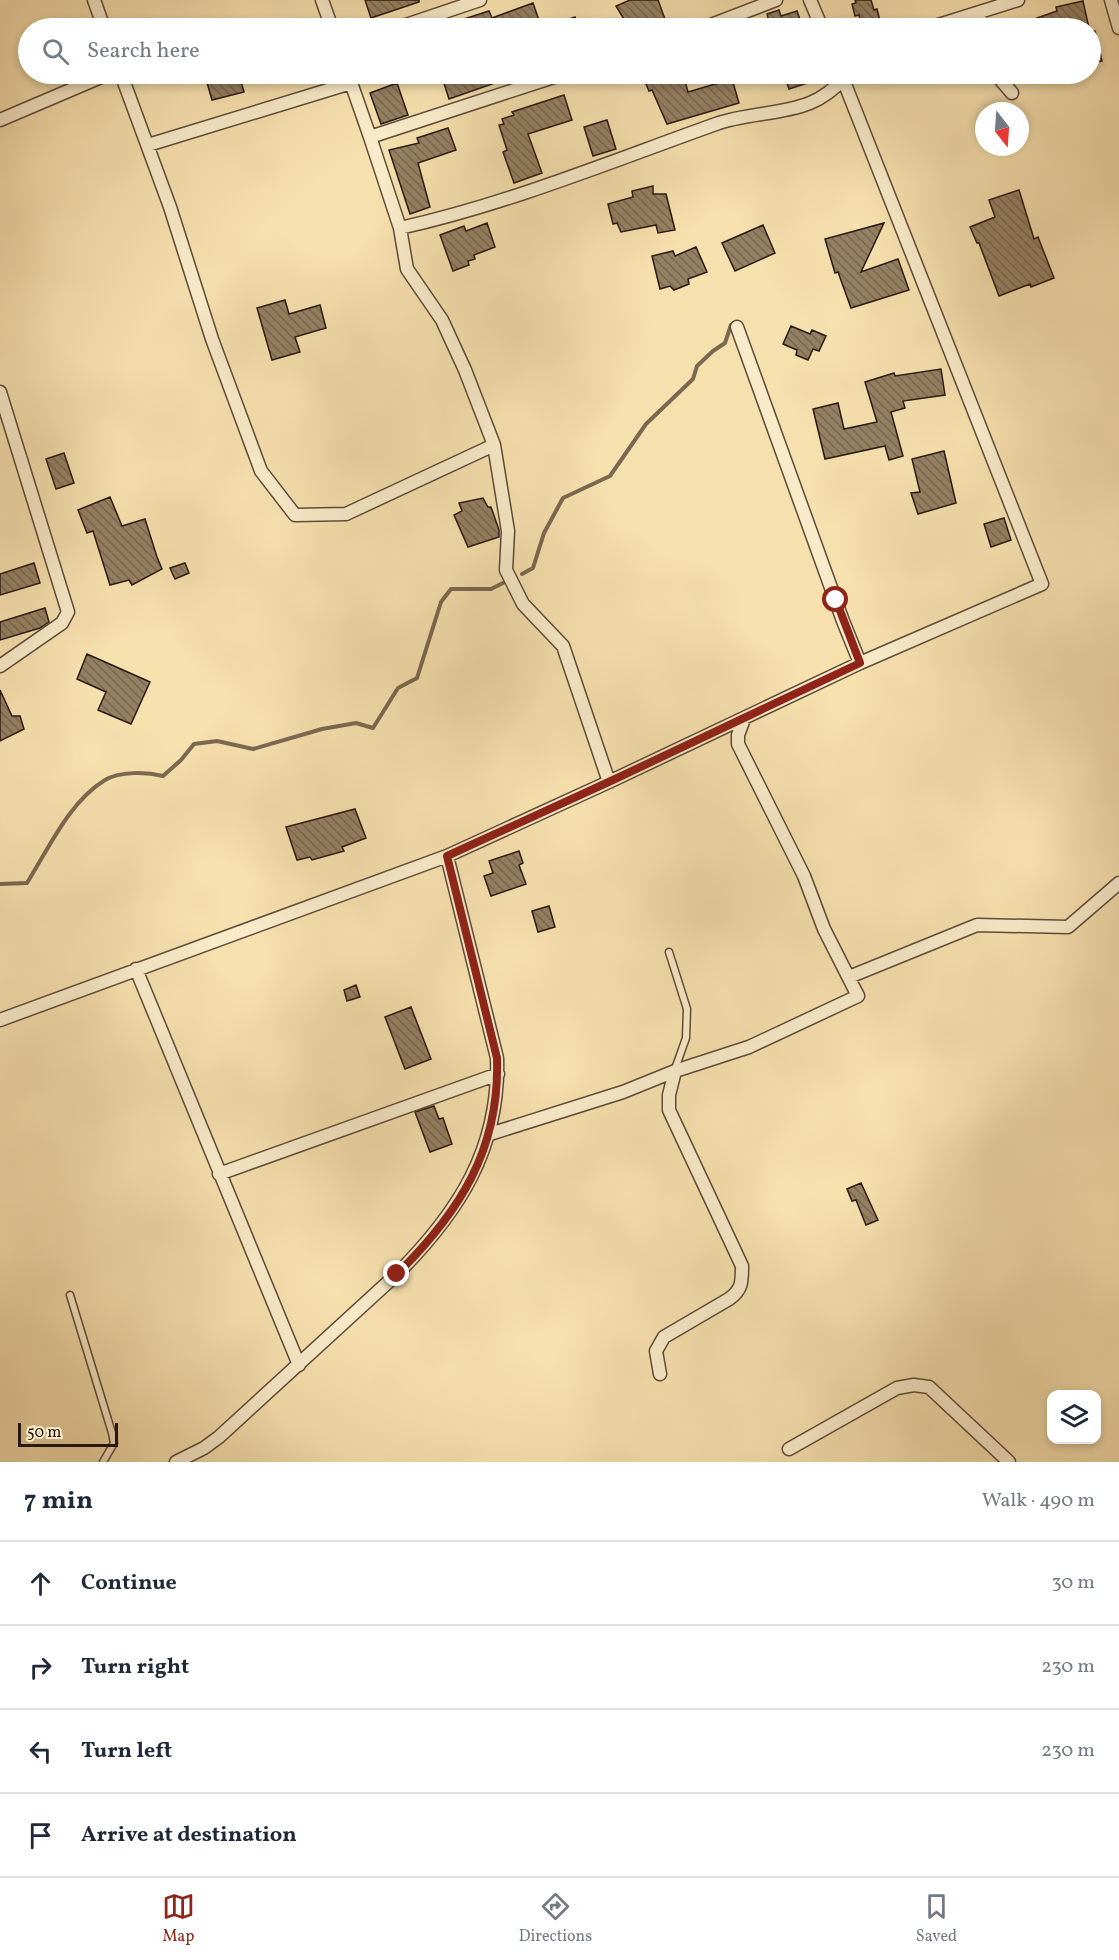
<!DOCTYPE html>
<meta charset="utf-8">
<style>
:root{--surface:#fff;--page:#f2f2f3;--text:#1f2937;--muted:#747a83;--line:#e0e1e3;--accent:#8f2418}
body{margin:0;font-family:Vollkorn,serif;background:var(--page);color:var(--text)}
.controls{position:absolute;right:18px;bottom:18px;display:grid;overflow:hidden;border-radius:12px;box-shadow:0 3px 9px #0003}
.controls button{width:54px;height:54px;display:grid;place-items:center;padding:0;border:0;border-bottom:2px solid var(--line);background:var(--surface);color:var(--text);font:30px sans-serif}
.compass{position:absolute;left:975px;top:102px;width:54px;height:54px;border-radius:50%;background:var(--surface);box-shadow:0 3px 9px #0003;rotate:163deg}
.scale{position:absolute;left:18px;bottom:15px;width:100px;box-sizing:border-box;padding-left:6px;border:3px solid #291912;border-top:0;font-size:16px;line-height:21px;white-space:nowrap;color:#291912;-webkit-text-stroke:4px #f9ebca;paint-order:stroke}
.stop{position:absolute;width:18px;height:18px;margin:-14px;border:4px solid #8f2418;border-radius:50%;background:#fff}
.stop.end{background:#8f2418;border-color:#fff;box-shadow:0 2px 6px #0008}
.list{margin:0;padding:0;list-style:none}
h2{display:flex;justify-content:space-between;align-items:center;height:78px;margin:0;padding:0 24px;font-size:26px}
h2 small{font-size:20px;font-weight:400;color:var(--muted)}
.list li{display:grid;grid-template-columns:39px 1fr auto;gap:18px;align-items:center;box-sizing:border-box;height:84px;padding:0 24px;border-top:2px solid var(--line)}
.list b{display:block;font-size:22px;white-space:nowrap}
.list em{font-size:20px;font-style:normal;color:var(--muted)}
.icon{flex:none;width:33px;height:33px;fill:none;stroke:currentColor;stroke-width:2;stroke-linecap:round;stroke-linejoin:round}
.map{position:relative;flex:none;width:1119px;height:1462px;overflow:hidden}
.search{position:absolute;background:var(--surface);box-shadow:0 3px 9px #0003;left:18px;right:18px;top:18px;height:66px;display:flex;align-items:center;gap:15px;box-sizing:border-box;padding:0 21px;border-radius:33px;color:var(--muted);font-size:22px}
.sheet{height:414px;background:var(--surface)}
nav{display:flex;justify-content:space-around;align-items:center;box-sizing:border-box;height:84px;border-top:2px solid var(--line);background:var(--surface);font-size:16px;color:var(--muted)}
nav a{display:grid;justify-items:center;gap:3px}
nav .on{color:var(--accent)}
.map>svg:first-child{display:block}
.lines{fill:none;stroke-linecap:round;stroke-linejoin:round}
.stream{stroke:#7a6850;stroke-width:4}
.building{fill:url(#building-back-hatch);stroke:#291912;stroke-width:1.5}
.lane-casing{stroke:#5c4b39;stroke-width:9}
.street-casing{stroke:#5c4b39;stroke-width:15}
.lane{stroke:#f9ebca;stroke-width:6}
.street{stroke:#f9ebca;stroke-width:12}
.route{stroke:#8f2418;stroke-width:8}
</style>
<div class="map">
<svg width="1119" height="1462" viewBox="0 0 1119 1462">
<defs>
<pattern id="building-back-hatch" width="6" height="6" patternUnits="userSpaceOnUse" patternTransform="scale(1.5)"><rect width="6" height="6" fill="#948063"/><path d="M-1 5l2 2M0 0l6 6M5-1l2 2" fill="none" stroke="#796850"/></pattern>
</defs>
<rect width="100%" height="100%" fill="#f6e0ae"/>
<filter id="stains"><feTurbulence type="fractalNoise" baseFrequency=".00333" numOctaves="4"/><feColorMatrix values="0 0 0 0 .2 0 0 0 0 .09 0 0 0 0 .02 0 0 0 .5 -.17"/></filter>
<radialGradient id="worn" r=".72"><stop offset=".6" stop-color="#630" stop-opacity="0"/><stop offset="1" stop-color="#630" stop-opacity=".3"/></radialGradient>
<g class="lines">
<path class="stream" d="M522,574l11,-6 11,-35 19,-35 47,-22 36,-52 47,-45 4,-13 16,-15 12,-8 6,-18
M0,884l27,-1c22,-35 42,-81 78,-103 15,-9 42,-8 58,-4l18,-16 13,-16 23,-3 36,8 69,-20 34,-6 17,5 25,-40 19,-10 24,-76 10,-13h40l12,-6"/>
</g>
<path class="building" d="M365,0h54v2l-48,16z
M630,0h28l8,22 -15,3 -2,-3 -21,4 -12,-20z
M855,0h16l3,10 3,-1 3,12 -18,5 -3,-11 -4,1 -3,-12 4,-1z
M1083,1l6,27h-28l-1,-4 -20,4 -3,-10 20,-7 -1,-4z
M533,3l8,23 -6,2h-71l-3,-8 28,-9 3,7z
M779,10l2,6 16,-5 6,17h-32l-4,-14z
M575,17l4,11h-33v-1z
M1090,31h5l7,30 -12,3z
M227,74h12l5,18 -32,8 -6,-21z
M441,74h77v1l-69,24z
M642,74h41l5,18 44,-13 7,24 -72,21 -15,-34 -3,1z
M784,74h45v2l-40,13z
M397,83l11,32 -27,9 -11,-31z
M564,95l8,25 -44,14 14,39 -28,10 -11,-31 4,-2 -8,-25 5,-1 -2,-5 12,-4 -2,-3z
M607,120l9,29 -23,7 -9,-29z
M448,128l8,22 -38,13 12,44 -20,7 -21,-64 30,-7 -2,-5z
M653,186v8h13l9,36 -17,3 -2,-8 -35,7 -4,-9 -4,1 -5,-20 25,-7 -1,-6z
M1019,190l15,49 4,-2 16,41 -23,9 -1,-3 -31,12 -20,-53h-2l-7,-16 25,-10 -6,-17z
M487,223l8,24 -21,8 1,4 -7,2 1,4 -16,6 -13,-36 24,-9 2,5z
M884,223l-23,49 37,-13 11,31 -58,18 -13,-36 -3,1 -10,-34z
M763,225l12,28 -40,18 -13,-28z
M696,247l11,25 -19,7 1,5 -15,6 -4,-4 -10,3 -8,-33 21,-5 2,5z
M285,300l4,14 31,-9 6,23 -31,9 5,15 -28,8 -15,-52z
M791,326l19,8 2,-4 14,6 -7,15 -6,-2 -5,11 -12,-5 1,-5 -14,-6z
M941,369l4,26 -42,6 2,7 -14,4 12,44 -14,4 -4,-14 -60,13 -12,-50 25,-6 6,26 33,-7 -12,-40 29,-9 1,3z
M944,451l12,52 -38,11 -7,-21 9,-1 -8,-33z
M64,453l10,30 -18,6 -10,-30z
M110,497l12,29 23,-7 12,38 5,12 -30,16 -3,-5 -19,5 -17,-54 -6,2 -9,-23z
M483,498l5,9h3l8,23v7l-31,10 -14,-32 8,-4 -3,-8z
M1004,518l7,22 -20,7 -7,-23z
M34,563l6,20 -40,12v-21z
M185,563l4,10 -14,6 -5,-11z
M45,608l4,14 -9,6 -40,12v-18z
M87,654l63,28 -19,42 -33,-14 8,-18 -29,-13z
M0,690l12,26h8l4,13 -24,12z
M355,809l11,29 -24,9 2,4 -32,9 -2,-3 -13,3 -11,-33z
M519,851l4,12 -4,2 7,19 -35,12 -7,-20 9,-3 -4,-12z
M549,906l6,21 -17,5 -6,-21z
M356,985l4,12 -13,4 -3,-11z
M411,1007l20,52 -26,10 -20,-52z
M434,1106l5,13 4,-1 9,26 -22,8 -15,-40z
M861,1183l17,37 -12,5 -10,-25 -4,1 -5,-12z"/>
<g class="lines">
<g class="lane-casing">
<path id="lane" d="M669,952l18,57 -1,29 -11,31
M70,1295l42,138 2,10 -11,19"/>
</g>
<g class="street-casing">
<path id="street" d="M94,0l10,28
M322,0l10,28
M810,0l12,28
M1111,0l8,28
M978,13l5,15
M397,28l83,-28
M703,28l73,-28
M929,28l89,-28
M121,74l49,133 42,132 49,132 34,44 51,-1 148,-69
M348,74l22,63 193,-63
M998,74l2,5 12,14
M0,120l108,-46
M370,137l30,91 7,41 35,51 23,50 29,75 14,86 -2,39 17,34 40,42 46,136
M148,145l203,-62
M400,228c108,-24 212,-67 316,-104 30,-11 64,-9 94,-21 13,-5 23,-14 33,-23
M737,327l106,294 17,42
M0,392l68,220 -6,11 -62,43
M136,969l163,396
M849,977l128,-52 91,2 51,-44
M0,1020l447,-164 166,-76 247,-117 182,-79 -201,-510
M675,1071l74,-24 109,-51 -34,-67 -20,-53 -66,-132v-9l6,-16
M490,1134l133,-42 52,-21 -6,24v15l73,156c0,16 0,24 -13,33l-65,38 -8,14 4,23
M219,1174l279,-100
M789,1449l108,-61 17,-3 15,2 80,75
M176,1462l28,-14 15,-11 178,-163c62,-62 103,-126 100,-216l-50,-202"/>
</g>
<use href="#lane" class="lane"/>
<use href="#street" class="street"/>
</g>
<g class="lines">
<path class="route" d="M397,1274c63,-62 103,-125 100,-216l-50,-202 166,-76 247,-117 -24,-63"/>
</g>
<rect width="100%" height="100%" filter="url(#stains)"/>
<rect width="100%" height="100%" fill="url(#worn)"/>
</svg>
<div class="controls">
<button><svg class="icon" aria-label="layers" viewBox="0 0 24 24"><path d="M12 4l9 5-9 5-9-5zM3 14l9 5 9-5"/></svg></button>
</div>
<svg class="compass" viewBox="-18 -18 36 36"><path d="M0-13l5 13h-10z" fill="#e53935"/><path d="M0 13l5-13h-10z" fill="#747a83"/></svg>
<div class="scale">50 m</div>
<div class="stop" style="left:836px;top:600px"></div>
<div class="stop end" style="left:397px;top:1274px"></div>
<div class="search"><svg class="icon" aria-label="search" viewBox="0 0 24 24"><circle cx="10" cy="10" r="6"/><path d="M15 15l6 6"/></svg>Search here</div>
</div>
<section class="sheet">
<h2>7 min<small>Walk · 490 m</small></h2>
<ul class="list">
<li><svg class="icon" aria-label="ahead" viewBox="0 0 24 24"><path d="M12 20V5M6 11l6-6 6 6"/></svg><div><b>Continue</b></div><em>30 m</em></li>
<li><svg class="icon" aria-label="right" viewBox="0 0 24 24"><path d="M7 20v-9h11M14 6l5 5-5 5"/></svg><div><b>Turn right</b></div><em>230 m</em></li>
<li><svg class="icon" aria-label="left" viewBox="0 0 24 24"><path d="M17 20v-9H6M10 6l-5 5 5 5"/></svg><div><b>Turn left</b></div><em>230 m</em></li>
<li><svg class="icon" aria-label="arrive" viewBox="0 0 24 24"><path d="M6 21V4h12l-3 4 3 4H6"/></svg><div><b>Arrive at destination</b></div></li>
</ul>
</section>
<nav>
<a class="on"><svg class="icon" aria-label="map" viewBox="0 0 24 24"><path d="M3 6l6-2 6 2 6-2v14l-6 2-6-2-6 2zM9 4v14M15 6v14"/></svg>Map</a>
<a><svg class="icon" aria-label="directions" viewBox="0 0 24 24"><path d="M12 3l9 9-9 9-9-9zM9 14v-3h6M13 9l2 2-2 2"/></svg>Directions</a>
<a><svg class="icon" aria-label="saved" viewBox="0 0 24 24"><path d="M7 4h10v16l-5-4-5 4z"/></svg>Saved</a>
</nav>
